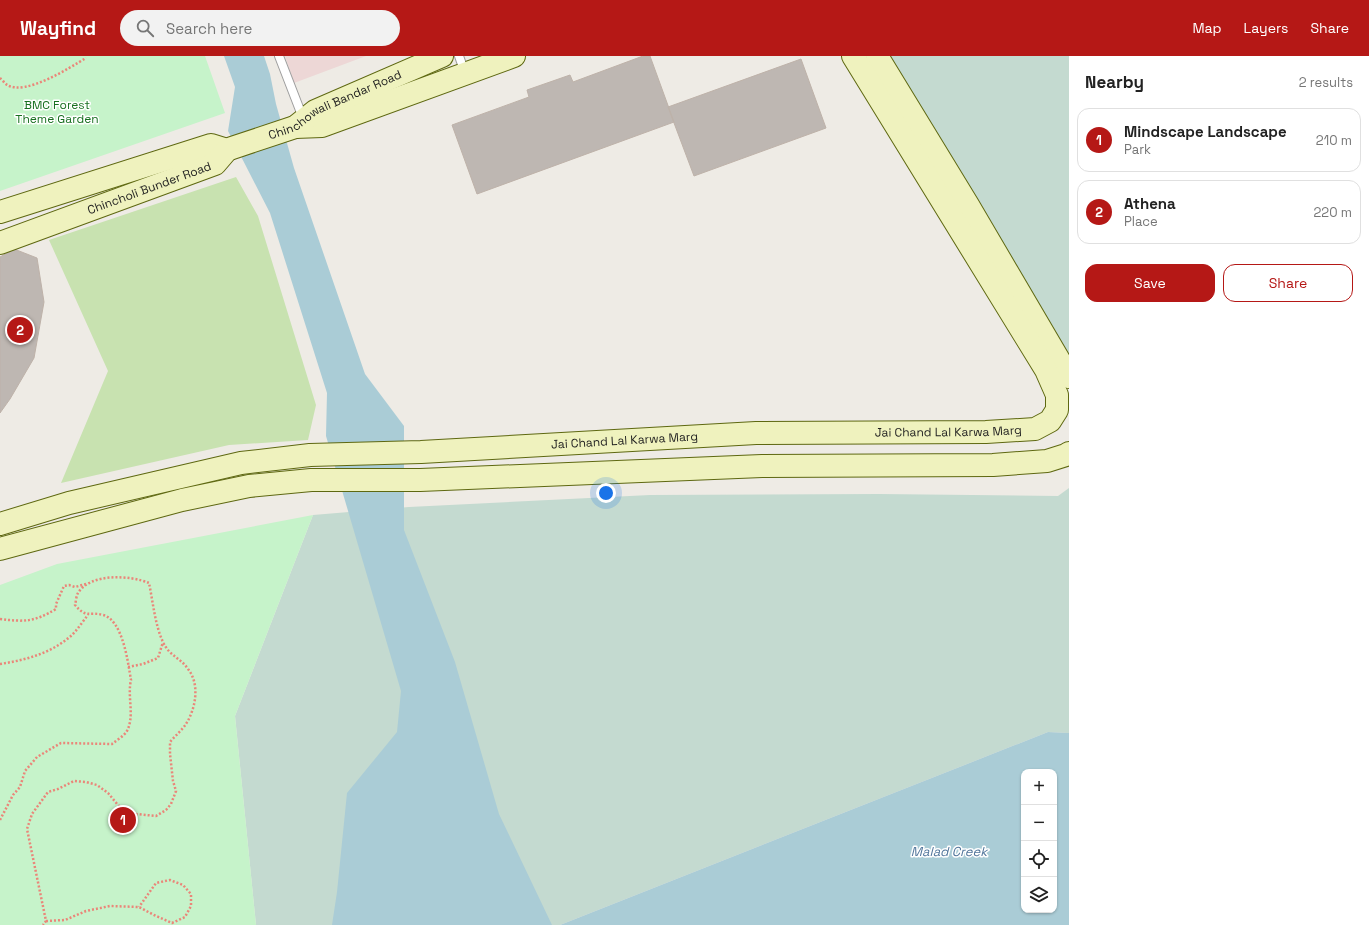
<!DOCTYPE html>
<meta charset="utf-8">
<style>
:root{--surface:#fff;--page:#f2f2f2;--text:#222;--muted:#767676;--line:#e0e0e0;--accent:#b51816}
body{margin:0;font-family:"Space Grotesk",sans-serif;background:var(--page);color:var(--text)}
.controls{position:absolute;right:12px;bottom:12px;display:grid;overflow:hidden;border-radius:8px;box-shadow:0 1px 3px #0004}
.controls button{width:36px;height:36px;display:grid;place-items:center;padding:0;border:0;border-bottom:1px solid var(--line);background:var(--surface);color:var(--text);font:20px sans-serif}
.you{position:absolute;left:606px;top:437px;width:14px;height:14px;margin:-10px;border:3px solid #fff;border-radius:50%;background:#1a73e8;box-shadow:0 0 0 6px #1a73e833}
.badge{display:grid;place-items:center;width:26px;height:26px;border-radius:50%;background:var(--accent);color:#fff;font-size:13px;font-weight:700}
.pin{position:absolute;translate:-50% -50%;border:2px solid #fff;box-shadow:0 1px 4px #0006}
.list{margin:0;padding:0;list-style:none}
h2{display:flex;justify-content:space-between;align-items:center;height:52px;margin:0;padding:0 16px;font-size:17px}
h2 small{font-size:13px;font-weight:400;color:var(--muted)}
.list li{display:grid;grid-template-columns:26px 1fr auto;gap:12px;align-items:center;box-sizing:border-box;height:64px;margin:0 8px 8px;padding:0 8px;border:1px solid var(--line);border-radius:12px}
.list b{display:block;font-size:15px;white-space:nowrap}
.list p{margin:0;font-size:13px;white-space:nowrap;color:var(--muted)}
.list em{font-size:13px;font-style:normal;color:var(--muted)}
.actions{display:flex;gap:8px;padding:12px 16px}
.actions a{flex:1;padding:9px 0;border:1px solid var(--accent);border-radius:12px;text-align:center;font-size:14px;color:var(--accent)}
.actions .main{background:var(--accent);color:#fff}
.icon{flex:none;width:22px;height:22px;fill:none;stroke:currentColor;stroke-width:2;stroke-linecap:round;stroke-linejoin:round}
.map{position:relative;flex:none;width:1069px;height:869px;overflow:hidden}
header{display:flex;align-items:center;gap:24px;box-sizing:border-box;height:56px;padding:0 20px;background:var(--accent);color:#fff}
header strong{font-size:19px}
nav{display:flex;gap:22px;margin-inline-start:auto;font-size:14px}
.search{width:280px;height:36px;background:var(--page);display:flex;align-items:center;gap:10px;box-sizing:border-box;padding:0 14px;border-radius:22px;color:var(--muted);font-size:15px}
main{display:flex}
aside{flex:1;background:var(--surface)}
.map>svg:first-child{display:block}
.commercial{fill:#edd7d6}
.grass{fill:#c8e2b0}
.wetland{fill:#c4dad0}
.park{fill:#c6f3ca}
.water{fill:#aaccd6;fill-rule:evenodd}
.building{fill:#beb7b2;stroke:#beb2a9}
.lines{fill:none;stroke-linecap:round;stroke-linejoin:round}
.lane-casing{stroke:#9f9f9f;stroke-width:10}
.secondary-casing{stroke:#5e6811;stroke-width:24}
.path{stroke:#ea8679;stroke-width:2.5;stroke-dasharray:2 2;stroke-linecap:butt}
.lane{stroke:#fff;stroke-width:8}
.secondary{stroke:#eff2be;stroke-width:22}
.labels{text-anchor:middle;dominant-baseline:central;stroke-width:3;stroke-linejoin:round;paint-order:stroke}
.street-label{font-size:12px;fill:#1e1e1e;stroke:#fff}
.park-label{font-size:12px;fill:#187020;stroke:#fff}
.water-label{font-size:13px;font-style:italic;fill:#52769c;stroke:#fff}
</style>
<header>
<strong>Wayfind</strong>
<div class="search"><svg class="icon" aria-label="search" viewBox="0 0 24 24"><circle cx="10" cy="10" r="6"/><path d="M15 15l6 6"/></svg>Search here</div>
<nav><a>Map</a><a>Layers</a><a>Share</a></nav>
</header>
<main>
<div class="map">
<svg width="1069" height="869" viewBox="0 0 1069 869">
<rect width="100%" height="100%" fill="#eeebe5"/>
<path class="commercial" d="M285,0h81l-72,27z"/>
<path class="grass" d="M236,121l22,39 58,189 -8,35 -79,5 -168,38 47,-112 -59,-131z"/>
<path class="wetland" d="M884,0h185v306z
M1069,432v245l-21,-1 -488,193h-304l-21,-209 78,-201 96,-8 241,-12 229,-1 179,2z"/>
<path class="park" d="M0,0h205l20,57 -225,78z
M313,459l-78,201 21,209h-256v-340l57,-21z"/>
<path class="water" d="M224,0h40l6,18 6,30 18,64 71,206 39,52v104l51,132 44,152 53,111h-220l5,-33 10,-99 50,-61 4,-41 -75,-255 1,-43 -57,-180 -42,-82 7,-44z
M1048,676l21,1v192h-509zM1024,716h30v138h-30z"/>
<path class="building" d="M643,0h7l24,66 -197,72 -25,-69 77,-28 -2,-7 43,-15 3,7z
M801,3l25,69 -132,48 -26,-69z
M14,193l23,9 7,44 -10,56 -24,41 -10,14v-156z"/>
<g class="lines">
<g class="lane-casing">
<path id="lane" d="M279,0l24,62
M459,0l6,17"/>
</g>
<g class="secondary-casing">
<g id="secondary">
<path d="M877,0l91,149 101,172"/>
<path d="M295,71l27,-1 192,-70"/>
<path d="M0,156l211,-67 16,5"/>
<path id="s1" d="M0,187l215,-79 12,-14 5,-2 63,-21 20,-16 127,-55"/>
<path id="s2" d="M0,468l69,-21 172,-40 69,-8 111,-3 335,-19 230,-1 49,-3 15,-8 7,-11v-15l-11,-25 -193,-314"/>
<path d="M0,493l182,-49 67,-14 62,-6h109l342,-14 231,-1 54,-4 19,-6 3,-2"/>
</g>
</g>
<path class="path" d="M0,22c2,2 5,5 7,7 19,11 62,-17 79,-27
M0,563c25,3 34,3 56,-10v-5l8,-18 5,-1 6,2 11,-3
M0,608c26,-4 52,-11 72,-29 6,-6 11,-14 16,-20
M128,611l15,-3 15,-6 5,-16
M0,764l13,-25 7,-8 5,-16 12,-14 24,-14 51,1c5,-4 12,-8 15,-13 8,-16 0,-34 4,-51 -3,-17 -8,-60 -28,-65 -14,-4 -16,4 -28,-10 1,-3 1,-9 3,-12 12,-20 52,-18 71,-10 4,19 6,42 14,59 7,15 17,15 25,27 12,15 8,39 -2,55 -4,6 -11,12 -16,18v12l3,27 3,10 -5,13 -5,6 -10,6 -20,-2 -11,-3 -7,-6 -10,-12 -11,-8 -11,-3 -12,-1 -16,8 -10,3 -16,22 -5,15 19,92 -3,4
M46,865l19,-1 21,-9 24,-5 29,1 15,8 18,8 13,-6 6,-11v-12l-8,-9 -13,-5 -14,3 -17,24"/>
<use href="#lane" class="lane"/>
<use href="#secondary" class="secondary"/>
</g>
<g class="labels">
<g class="street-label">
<text stroke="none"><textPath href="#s1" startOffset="365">Chinchowali Bandar Road</textPath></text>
<text stroke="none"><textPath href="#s1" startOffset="159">Chincholi Bunder Road</textPath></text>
<text stroke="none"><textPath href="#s2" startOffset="957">Jai Chand Lal Karwa Marg</textPath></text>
<text stroke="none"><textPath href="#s2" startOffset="633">Jai Chand Lal Karwa Marg</textPath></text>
</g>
<g class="park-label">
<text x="57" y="49">BMC Forest<tspan x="57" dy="14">Theme Garden</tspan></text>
</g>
<g class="water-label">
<text x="949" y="795">Malad Creek</text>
</g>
</g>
</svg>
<div class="controls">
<button>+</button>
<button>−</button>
<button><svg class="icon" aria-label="locate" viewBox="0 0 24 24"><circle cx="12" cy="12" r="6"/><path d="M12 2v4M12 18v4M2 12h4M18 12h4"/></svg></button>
<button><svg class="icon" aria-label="layers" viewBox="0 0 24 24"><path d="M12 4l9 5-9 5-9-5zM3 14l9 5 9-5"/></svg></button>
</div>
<div class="you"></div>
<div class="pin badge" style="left:123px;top:764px">1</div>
<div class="pin badge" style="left:20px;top:274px">2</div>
</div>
<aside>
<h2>Nearby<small>2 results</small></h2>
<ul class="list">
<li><span class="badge">1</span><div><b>Mindscape Landscape</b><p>Park</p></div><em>210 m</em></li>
<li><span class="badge">2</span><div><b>Athena</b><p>Place</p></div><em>220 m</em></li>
</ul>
<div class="actions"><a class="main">Save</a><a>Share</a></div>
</aside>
</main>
